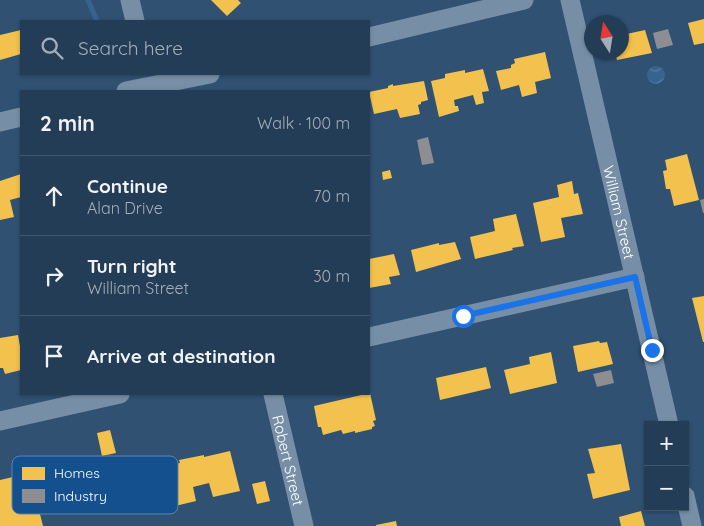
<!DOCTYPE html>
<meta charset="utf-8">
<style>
:root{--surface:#243d56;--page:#304860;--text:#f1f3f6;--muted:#a3aeb9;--line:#41566c}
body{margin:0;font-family:Quicksand,sans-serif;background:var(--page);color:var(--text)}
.controls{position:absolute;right:15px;bottom:15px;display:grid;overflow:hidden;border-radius:0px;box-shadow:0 1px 4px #0004}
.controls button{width:45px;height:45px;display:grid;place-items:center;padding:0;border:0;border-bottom:1px solid var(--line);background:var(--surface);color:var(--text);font:25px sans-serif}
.compass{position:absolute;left:584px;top:15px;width:45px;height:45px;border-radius:50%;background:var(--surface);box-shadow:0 1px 4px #0004;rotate:348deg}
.stop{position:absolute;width:15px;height:15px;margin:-11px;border:4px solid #1a73e8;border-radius:50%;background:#fff}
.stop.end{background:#1a73e8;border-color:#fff;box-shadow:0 1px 5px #0008}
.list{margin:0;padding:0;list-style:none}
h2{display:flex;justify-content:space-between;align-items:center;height:65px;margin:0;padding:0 20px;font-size:21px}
h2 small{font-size:16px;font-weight:400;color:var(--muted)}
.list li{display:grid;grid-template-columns:32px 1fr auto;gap:15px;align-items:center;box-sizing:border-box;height:80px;padding:0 20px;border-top:1px solid var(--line)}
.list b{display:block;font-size:19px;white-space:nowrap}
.list p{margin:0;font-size:16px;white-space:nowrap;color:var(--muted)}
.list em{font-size:16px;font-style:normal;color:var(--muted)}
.icon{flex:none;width:28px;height:28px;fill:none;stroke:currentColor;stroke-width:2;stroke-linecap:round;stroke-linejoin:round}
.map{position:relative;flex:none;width:704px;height:526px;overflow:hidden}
.search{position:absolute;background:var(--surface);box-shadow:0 1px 4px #0004;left:20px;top:20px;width:350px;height:55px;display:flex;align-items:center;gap:12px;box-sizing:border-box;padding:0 18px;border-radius:0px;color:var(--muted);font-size:19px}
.panel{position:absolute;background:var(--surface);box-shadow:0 1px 4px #0004;left:20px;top:90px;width:350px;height:305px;border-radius:0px}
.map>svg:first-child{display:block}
.water{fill:url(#water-waves)}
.homes{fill:#f2c14e}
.industry{fill:#8d8d92}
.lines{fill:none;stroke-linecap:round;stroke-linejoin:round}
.stream{stroke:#37638f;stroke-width:5}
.minor{stroke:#778fa6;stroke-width:19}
.route{stroke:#1a73e8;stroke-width:6}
.labels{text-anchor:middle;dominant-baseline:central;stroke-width:5;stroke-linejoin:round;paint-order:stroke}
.street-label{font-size:15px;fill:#fff;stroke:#14508e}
.key{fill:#14508e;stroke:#5a84b0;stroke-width:1}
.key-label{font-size:14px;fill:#fff}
</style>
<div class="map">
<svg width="704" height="526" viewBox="0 0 704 526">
<defs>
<pattern id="water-waves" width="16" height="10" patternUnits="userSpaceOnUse" patternTransform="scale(1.25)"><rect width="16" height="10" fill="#37638f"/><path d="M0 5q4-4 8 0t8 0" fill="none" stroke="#557aa0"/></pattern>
</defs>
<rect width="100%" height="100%" fill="#305172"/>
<path class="water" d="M647 75a9 9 0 1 1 18 0a9 9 0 1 1-18 0Z"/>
<path class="homes" d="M211,0h27l3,3 -14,13z
M704,19v24l-10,2 -6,-22z
M21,30v24l-21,6v-25z
M645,30l7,23 -35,7 -2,-8h7v-17z
M545,52l6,26 -16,4 2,11 -15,4 -3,-12 -18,5 -5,-19 15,-3v-3l4,-2 -1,-4z
M483,69l6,22 -7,1 2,11 -8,2 -3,-10 -19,5 1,6h3l1,5 -20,6 -8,-36 14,-3v-4l20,-4v3z
M424,81l4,19 -7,2v2l-3,1 2,9 -20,4 -3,-9 -23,5 -5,-22 19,-4v-2l5,-2v2z
M687,154l12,46 -25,6 -4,-17h-4l-3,-18 4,-1 -2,-10z
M390,170l2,8 -9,2 -1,-8z
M21,174v23l-11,3 4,17 -14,3v-39z
M572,181l2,13 4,-1 5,21 -22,4 4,19 -24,5 -8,-39 26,-6 -2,-12z
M516,214l8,32 -12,2 1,2 -38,9 -5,-22 25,-6 -2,-12z
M455,242l6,17 -45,13 -5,-22 28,-7v2z
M394,254l6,21 -11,2 2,7 -22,4v-29z
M704,296v46h-1l-11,-44z
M18,335l3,17v18l-16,4 -2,-6h-3v-30z
M599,341l1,2 7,-1 6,22 -35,8 -5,-26z
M551,352l6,31 -47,11 -6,-24 26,-6 -1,-7z
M486,367l5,21 -51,12 -4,-22z
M370,393l6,27 -3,1 2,5 -3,1v2l-17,4v-2l-12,3 -2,-4 -18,5 -2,-8h-3l-4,-21z
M110,430l6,23 -14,3 -5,-23z
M621,444l9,46 -37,9 -6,-25 8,-1 -7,-24z
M230,451l10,40 -27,6 -4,-14 -16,4 3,14 -25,6 -9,-40 18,-4 -1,-3 25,-5v2z
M30,473l2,9 9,-2 3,17 -8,1 7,28h-43v-46z
M265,481l5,20 -13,3 -5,-20z
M641,511l4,15h-24l-2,-9z
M396,521l1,5h-21v-1z"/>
<path class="industry" d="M668,29l5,16 -16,4 -4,-16z
M428,137l6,26 -12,2 -5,-25z
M704,199v14h-1l-3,-13z
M611,370l3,13 -17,4 -4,-13z"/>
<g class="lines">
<path class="stream" d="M88,0l9,21"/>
<g class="minor">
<path d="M130,0l5,21"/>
<path id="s1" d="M570,0l99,425"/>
<path d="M369,37l155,-37"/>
<path d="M126,91l84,-17"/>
<path d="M0,122l21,-5"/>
<path d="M369,337l266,-60"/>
<path id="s2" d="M273,394l31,132"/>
<path d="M0,421l120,-27"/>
<path d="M685,496l7,30"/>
</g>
</g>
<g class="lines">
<path class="route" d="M463,316l172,-39 17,73"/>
</g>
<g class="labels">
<g class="street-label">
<text stroke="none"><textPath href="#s1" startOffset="218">William Street</textPath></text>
<text stroke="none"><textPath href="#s2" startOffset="68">Robert Street</textPath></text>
</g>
</g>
<rect x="12" y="456" width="166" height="58" rx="8" class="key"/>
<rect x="22" y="467" width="23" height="13" fill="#f2c14e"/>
<rect x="22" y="489" width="23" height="14" fill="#8d8d92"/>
<g class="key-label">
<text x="54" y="478">Homes</text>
<text x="54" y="501">Industry</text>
</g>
</svg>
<div class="controls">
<button>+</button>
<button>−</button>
</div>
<svg class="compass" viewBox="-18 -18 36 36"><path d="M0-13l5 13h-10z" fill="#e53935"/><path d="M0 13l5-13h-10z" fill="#a3aeb9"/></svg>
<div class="stop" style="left:463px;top:316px"></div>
<div class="stop end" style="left:652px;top:350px"></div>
<div class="search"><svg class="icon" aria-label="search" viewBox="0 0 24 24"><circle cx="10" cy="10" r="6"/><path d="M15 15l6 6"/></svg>Search here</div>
<section class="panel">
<h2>2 min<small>Walk · 100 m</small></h2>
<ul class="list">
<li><svg class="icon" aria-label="ahead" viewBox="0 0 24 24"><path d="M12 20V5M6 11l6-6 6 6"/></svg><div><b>Continue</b><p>Alan Drive</p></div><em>70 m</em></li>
<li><svg class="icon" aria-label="right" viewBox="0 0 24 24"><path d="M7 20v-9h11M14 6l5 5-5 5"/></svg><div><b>Turn right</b><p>William Street</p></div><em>30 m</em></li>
<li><svg class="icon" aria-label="arrive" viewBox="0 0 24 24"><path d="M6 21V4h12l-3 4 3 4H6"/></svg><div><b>Arrive at destination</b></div></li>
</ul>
</section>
</div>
